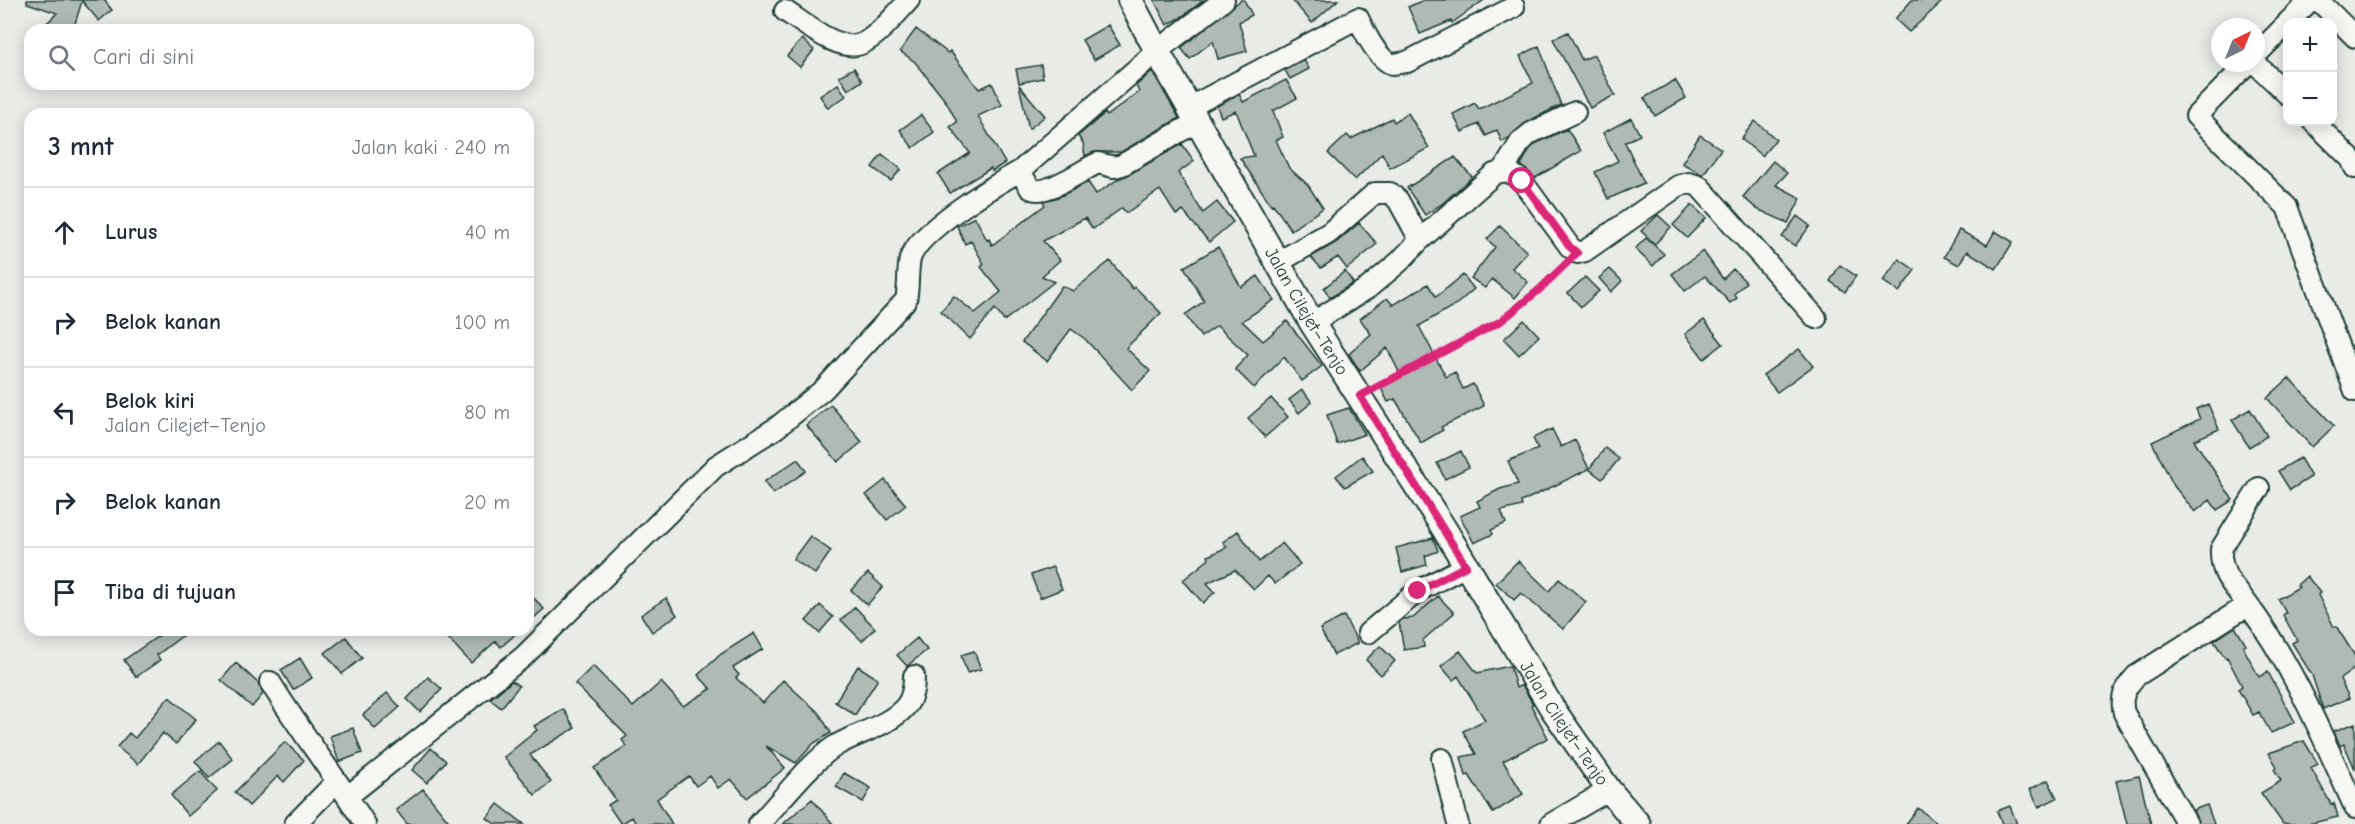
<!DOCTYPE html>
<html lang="id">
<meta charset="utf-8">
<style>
:root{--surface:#fff;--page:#f2f2f3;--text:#1f2937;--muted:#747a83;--line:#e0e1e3}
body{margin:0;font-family:"Comic Neue",sans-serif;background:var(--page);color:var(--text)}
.controls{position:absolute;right:18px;top:18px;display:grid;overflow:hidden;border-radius:12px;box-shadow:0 3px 15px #0003}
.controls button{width:54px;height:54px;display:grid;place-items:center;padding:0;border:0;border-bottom:2px solid var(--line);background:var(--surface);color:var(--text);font:30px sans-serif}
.compass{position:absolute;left:2211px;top:18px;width:54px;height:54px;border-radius:50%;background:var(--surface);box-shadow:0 3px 15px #0003;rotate:43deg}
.stop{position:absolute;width:18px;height:18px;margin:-14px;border:4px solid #db2777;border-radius:50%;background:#fff}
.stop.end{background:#db2777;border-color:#fff;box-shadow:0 2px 6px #0008}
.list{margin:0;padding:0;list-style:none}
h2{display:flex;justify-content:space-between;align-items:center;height:78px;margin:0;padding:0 24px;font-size:26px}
h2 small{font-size:20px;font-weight:400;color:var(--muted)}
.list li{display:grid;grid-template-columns:39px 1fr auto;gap:18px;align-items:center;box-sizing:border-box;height:90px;padding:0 24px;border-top:2px solid var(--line)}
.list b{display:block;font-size:22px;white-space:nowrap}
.list p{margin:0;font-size:20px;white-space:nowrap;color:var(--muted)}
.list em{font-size:20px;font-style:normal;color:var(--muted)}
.icon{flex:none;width:33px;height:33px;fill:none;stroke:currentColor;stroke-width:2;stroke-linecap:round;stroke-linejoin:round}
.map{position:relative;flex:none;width:2355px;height:824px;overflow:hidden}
.search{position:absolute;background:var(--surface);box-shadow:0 3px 15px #0003;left:24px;top:24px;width:510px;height:66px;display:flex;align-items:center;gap:15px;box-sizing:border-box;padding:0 21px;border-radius:18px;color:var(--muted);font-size:22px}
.panel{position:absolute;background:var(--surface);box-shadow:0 3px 15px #0003;left:24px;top:108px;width:510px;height:528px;border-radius:18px}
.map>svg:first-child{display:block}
.building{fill:#b0bab5;stroke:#1f3d34;stroke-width:1.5}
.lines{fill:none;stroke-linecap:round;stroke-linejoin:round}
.minor-casing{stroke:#1f3d34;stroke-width:24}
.major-casing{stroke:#1f3d34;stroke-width:28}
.path{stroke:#1f3d34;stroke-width:3;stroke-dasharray:1.5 4.5;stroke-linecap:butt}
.minor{stroke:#f6f6f2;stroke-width:20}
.major{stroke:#f6f6f2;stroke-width:24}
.route{stroke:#db2777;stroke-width:8}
.labels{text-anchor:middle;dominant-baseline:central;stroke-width:4.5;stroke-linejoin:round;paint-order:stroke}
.street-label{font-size:18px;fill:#1f3d34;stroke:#f6f6f2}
</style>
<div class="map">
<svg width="2355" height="824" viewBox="0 0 2355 824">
<rect width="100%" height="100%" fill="#e9ebe7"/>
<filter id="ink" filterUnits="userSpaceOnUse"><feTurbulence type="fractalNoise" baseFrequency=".0167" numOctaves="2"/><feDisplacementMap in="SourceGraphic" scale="12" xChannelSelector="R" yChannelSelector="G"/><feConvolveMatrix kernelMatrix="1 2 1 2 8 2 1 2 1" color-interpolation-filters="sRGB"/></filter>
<g filter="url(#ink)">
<path class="building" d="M27,0h77l8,10 -13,11 -17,-20 -9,29h-33l17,-17 -30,-10z
M1154,0h50l-24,18 -13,7z
M1241,0h3l8,15 -13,7 8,29 -29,8 -5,-18 -23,18 -9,-11z
M1292,0h46l-26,23z
M1424,0h60l-32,23 -1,-2 -31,13 -12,-27z
M1912,0h32l-35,32 -14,-13z
M1108,25l12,20 -26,15 -12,-20z
M916,29l32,24 2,-2 29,38 13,-6 10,22 -24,11 27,47 -13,8 -1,-3 -41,25 -12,-19 32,-21 -20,-26 7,-5 -10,-19 -32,-41 -15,-11z
M1568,32l14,28 12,-5 21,40 -25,13 -37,-69z
M802,39l12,11 -14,17 -13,-11z
M1539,46l22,59 -35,17 -18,17 -6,3 -5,-12 -11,6 -7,-12 -17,8 -9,-18 22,-11 4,6 54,-26 -13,-27z
M1304,60l5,9 -19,10 -5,-9z
M1041,65l2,13 -24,5 -3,-14z
M854,68l8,13 -14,9 -9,-14z
M1152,71l27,47 -58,34h-27l-9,4 -2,-13 -5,-7 27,-23 2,3 32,-24 -3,-6z
M1286,80l11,18 -24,13 10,26 -7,3 13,28 19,17 15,23 -32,22 -18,-26 -2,1 -31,-47 14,-2 -18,-45 -15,6 -4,-11 22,-12 4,8z
M1675,80l11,18 -31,18 -11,-18z
M838,84l8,12 -18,12 -8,-12z
M1019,85l26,31 -16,13z
M1408,113l21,35 -39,20 -8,-15 -27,27 -27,-27 19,-18 4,4 41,-21 2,4z
M921,115l13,17 -21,16 -13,-18z
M1631,118l9,17 -15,7 19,41 -36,16 -13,-27 23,-11 -15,-28z
M1755,121l21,18 -14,17 -21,-17z
M1567,129l14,22 -46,27 -14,-13 9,-16 7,-6z
M1700,135l21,14 -18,26 -21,-12z
M1182,144l12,17 -16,12 25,40 14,-11 16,20 -24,20 -26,-31 -7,4 -16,-25 -34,23 -4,-5 -29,21 -8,-11 -42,23 17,19 -18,16 12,6 -50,39 -9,-12 -25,30 -29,-28 13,-15 21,17 26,-21 -20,-25 3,-3 -13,-23 -6,3 -8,-18 18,-9 12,23 2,-1 3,6 53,-40 -2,-4 16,-4 29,-15 8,12 24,-16 8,-3z
M882,154l19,15 -10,12 -19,-14z
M1455,157l17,20 -29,26 -18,12 -18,-27z
M1773,161l14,12 -11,12 25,13 -13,25 -31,-14 -14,-12z
M1692,205l14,13 -19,20 -14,-13z
M1658,215l13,12 -16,17 -14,-13z
M1797,216l13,10 -15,20 -13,-9z
M1359,223l18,21 -30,25 -9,-12 -17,11 -10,-11 26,-15z
M1500,226l27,26 -15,16 16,14 -13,16 -23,-19 -7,9 -14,-10 24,-31 -8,-8z
M1959,230l28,15 8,-14 18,11 -17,27 -29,-18 -8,14 -15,-8z
M1646,238l18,16 -11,12 -18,-17z
M1218,247l23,40 17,-11 16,24 -32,21 21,20 24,-20 35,45 -20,15 -18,-24 -30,31 -19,-19 13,-14 -31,-29 -16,11 -16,-22 19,-14 -20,-34z
M1703,251l20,28 10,-10 13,13 -12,12 3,4 -7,5 -25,-27 -20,15 -13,-17z
M1899,259l16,11 -16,22 -16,-11z
M1110,261l23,28 2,-2 26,26 -35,35 24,23 -18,19 -47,-51 -14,-10 -24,32 -25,-19 40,-56 11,5z
M1840,265l16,11 -11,16 -15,-11z
M1610,269l12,12 -11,11 -12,-14z
M1345,271l8,12 -23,15 -6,-10z
M1463,275l11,14 -16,14 -39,23 27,51 9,-5 8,17 10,-5 11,22 -43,21 2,3 -22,13 -26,-44 -7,3 -8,-16 21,-10 -14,-28 -27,23 -11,-17 22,-20 -11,-15 27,-21 6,7 35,-21 8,13z
M1585,277l14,14 -18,16 -13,-14z
M1524,320l15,16 -20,19 -15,-16z
M1704,320l19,24 -19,15 -19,-25z
M1799,349l14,17 -36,26 -14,-17z
M2289,378l45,48 -22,21 -45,-49z
M1302,390l10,12 -13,11 -10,-13z
M1271,398l17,19 -23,20 -17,-19z
M2208,404l11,25 -25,11 39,60 -16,10 -7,-10 -15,12 -21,-26 -22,-44 48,-23 -4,-10z
M831,405l31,37 -24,20 -32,-37z
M1349,408l16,26 -28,10 -10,-29z
M2250,409l17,27 -18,11 -17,-27z
M1552,429l9,18 14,-7 14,29 -68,33 1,4 -21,5 5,12 -15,7 2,4 -19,9 -14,-27 20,-9 -3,-6 23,-12 18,-5 -10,-23 30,-12 -5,-11z
M1605,448l14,11 -17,20 -13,-10z
M1461,451l8,16 -24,12 -8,-16z
M1362,456l11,15 -28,16 -9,-11z
M2300,458l11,19 -21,13 -12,-19z
M798,459l8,12 -33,23 -9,-12z
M885,480l21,25 -19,15 -21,-25z
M1238,531l21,31 23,-19 18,21 -25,20 -7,-8 -14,13 -19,-19 -28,13 8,9 -12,11 -20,-23 26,-21 -1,-3 19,-9 -4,-5z
M810,536l21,15 -16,23 -22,-15z
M1433,538l5,13 -13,5 2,9 -25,7 -6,-24z
M1518,561l31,30 10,-12 27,23 -23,27 -42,-36 -7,7 -18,-17z
M1053,567l9,22 -22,9 -9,-23z
M868,573l15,14 -16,18 -16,-15z
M2307,576l13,17 -2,2 16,32 2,-1 19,30v12l-15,11 9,19 -26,11 -11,-34 -20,-32 5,-3 -14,-25 3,-2 -8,-14 21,-12 -2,-2z
M528,592l16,17 -16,14z
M1438,596l16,17 -31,27 1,7 -20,3 -5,-28 4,-3 10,-1z
M666,598l11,17 -25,17 -11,-17z
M820,605l13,12 -14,16 -13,-12z
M855,607l20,21 -13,13 -21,-21z
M1344,616l14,27 -24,12 -14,-26z
M2235,627l11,18 -3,2 16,30 9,-5 27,50 -24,11 -12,-21 -6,3 -15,-26 4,-3 -15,-29 -2,1 -11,-17z
M167,630h23l-33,25 3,5 -24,17 -12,-17z
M456,630h64l-19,17 -5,-6 -25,22 -23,-25z
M754,633l9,16 -30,19 6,7 -3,3 27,25 20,-23 36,33 12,20 -17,10 -18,20 -30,-17 19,22 -38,30 -16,-19 -13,9 -8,-12 -14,10 -7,-10 -32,23 15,25h-36l-4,-7 -11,7 -13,-19 8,-5 -22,-32 33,-22 -5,-6 5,-4 -52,-52 18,-18 40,41 28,-25 22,24 28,-17 -13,-14 23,-21z
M346,637l16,21 -20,16 -17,-21z
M917,638l10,12 -20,16 -10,-11z
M1380,646l15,15 -14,14 -15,-15z
M974,651l7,18 -14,4 -6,-18z
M1460,651l17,22 33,-7 6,22 6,-3 11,19 -2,1 17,33 -45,23 20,33 -30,19 -24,-38 -3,1 -5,-19 15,-3 -13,-23 22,-11 -27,-44 -5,4 -12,-14z
M300,658l12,20 -19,12 -12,-20z
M236,663l22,20 5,11 -11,13 -31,-27z
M858,666l20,13 -23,36 -20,-13z
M428,677l14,12 -22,23 -13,-13z
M512,681l7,5 -18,22 -11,-9z
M387,693l13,14 -25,22 -12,-14z
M169,697l27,22 -20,25 -13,-11 -25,31 -21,-17 12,-14 6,5z
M563,709l12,19 -45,27 21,27 -16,13 -31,-38 33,-27 -3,-4z
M2355,723v46l-11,-25 -4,2 -6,-15z
M353,728l9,25 -23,9 -9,-26z
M219,741l14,18 -24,19 -14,-17z
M2304,741l14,23 -7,4 20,36 3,-1 4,14 -30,7h-25l-22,-31 20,-12 -7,-12 3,-2 -8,-14z
M285,742l19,18 -20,22 -6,-6 -29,30 -14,-14z
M431,748l15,13 -19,22 -15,-13z
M200,771l17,20 -29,25 -17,-21z
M844,773l27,15 -8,14 -27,-15z
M2139,776l12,48h-24l-11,-43z
M2048,780l9,18 -18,9 -9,-18z
M423,789l28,35h-44l-11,-14z
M812,799l21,25h-50z
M498,804l26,20h-29l-8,-6z
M2207,805l7,19h-15l-6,-14z
M2010,806l7,18h-15l-5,-13z
M1918,808l20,16h-32z"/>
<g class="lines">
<g class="minor-casing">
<path id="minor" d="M2318,0l37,37
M785,11c19,12 58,45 80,31 17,-10 31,-28 44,-42
M2288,22l23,-22
M2256,55l32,-32
M2248,63l-52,53 91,91 68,184
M2255,63l33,32
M1190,107l168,-89c6,13 20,42 34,46 4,0 11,-2 15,-2l107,-55
M2314,122l37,37 4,9
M1020,171l137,-120 67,-51
M1503,171l18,-30 10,-8 44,-21
M1277,263l52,-30 46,-40h15l8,7 22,40
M1312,323l56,-35 31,-26 21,-22 74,-66c13,-5 18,-1 28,7l48,66 7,6 8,-2 93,-65 11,-3 10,3 117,132
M2259,488l-38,61c-1,28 13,36 27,56 46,62 75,133 107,203
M1368,633l50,-42 48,-25
M270,682c30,49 65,94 95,142
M1442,759l16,65
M348,796l175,-139 193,-191 60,-38 47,-38 83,-90c3,-13 1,-27 4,-41 8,-28 83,-73 110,-88l10,17c15,10 53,-19 68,-25l16,4 8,-2 76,-44
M295,824l41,-42
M759,824c21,-22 54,-65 78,-79 22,-13 52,-19 69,-39 7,-9 8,-19 8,-30
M1551,824l58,-34
M2187,824l-63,-111c-4,-16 1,-25 12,-37l112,-71"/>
</g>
<g class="major-casing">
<g id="major">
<path id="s1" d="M1130,0l27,51 155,272 131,204 109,181 57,82 29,34"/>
</g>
</g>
<path class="path" d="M1378,386l123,-65 63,-56"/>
<use href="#minor" class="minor"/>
<use href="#major" class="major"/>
</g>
</g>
<g class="lines" filter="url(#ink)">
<path class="route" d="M1418,591l48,-25 -106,-170 141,-75 39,-32 37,-36 -7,-6 -48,-66"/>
</g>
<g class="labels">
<g class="street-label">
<text stroke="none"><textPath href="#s1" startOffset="358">Jalan Cilejet–Tenjo</textPath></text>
<text stroke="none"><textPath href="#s1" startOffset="844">Jalan Cilejet–Tenjo</textPath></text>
</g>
</g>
</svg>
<div class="controls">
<button>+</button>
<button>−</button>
</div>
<svg class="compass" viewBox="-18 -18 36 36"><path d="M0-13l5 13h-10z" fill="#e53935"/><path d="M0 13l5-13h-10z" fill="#747a83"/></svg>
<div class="stop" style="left:1522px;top:181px"></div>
<div class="stop end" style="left:1418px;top:591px"></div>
<div class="search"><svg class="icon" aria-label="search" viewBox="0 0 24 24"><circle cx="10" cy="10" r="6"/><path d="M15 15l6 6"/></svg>Cari di sini</div>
<section class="panel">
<h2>3 mnt<small>Jalan kaki · 240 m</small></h2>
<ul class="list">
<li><svg class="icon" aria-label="ahead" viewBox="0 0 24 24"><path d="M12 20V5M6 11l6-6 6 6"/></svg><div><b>Lurus</b></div><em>40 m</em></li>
<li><svg class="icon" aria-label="right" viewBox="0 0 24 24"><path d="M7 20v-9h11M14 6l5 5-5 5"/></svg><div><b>Belok kanan</b></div><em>100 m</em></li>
<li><svg class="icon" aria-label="left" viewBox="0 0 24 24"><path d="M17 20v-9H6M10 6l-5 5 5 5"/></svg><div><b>Belok kiri</b><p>Jalan Cilejet–Tenjo</p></div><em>80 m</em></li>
<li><svg class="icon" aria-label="right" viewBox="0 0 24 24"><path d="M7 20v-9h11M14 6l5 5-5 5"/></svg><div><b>Belok kanan</b></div><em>20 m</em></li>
<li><svg class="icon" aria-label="arrive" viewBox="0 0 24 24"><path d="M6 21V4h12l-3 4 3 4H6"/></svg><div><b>Tiba di tujuan</b></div></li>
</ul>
</section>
</div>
